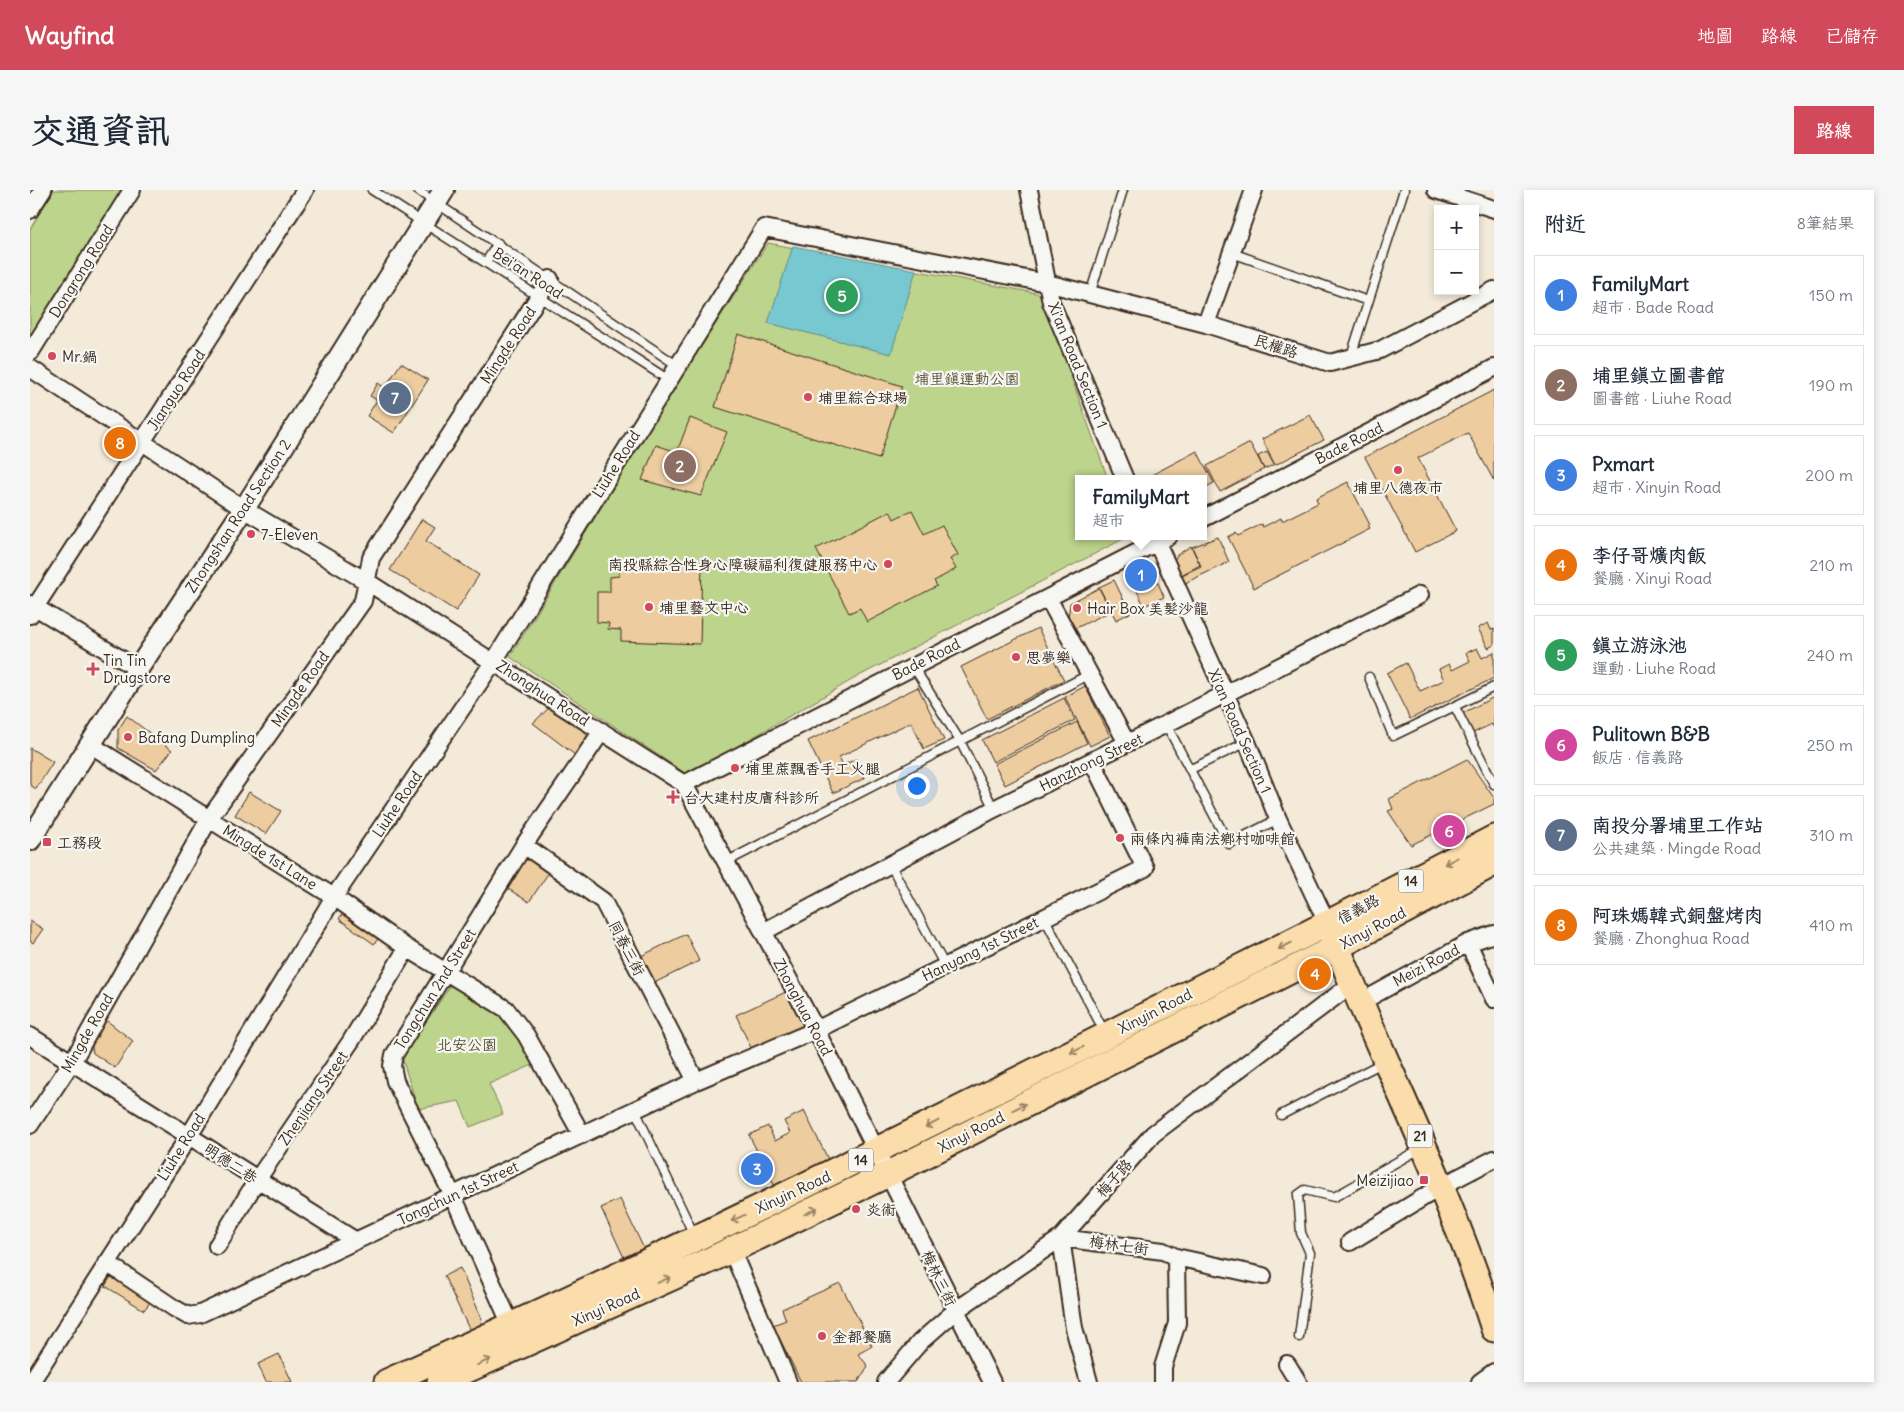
<!DOCTYPE html>
<html lang="zh-TW">
<meta charset="utf-8">
<style>
:root{--surface:#fff;--page:#f6f6f7;--text:#1f2937;--muted:#747a83;--line:#e0e1e3;--accent:#d1495b}
body{margin:0;font-family:Delius,"LXGW WenKai TC",sans-serif;background:var(--page);color:var(--text)}
.controls{position:absolute;right:15px;top:15px;display:grid;overflow:hidden;border-radius:0px;box-shadow:0 2px 8px #0003}
.controls button{width:45px;height:45px;display:grid;place-items:center;padding:0;border:0;border-bottom:1px solid var(--line);background:var(--surface);color:var(--text);font:25px sans-serif}
.you{position:absolute;left:886px;top:595px;width:18px;height:18px;margin:-12px;border:4px solid #fff;border-radius:50%;background:#1a73e8;box-shadow:0 0 0 8px #1a73e833}
.badge{display:grid;place-items:center;width:32px;height:32px;border-radius:50%;background:var(--accent);color:#fff;font-size:16px;font-weight:700}
.pin{position:absolute;translate:-50% -50%;border:2px solid #fff;box-shadow:0 1px 5px #0006}
.popup{position:absolute;left:1045px;top:285px;width:132px;height:65px;box-sizing:border-box;display:grid;place-content:center;border-radius:0px;background:var(--surface);filter:drop-shadow(0 1px 4px #0005);font-size:16px;white-space:nowrap;color:var(--muted)}
.popup b{font-size:19px;color:var(--text)}
.popup::after{content:'';position:absolute;left:50%;top:100%;margin-left:-10px;border:10px solid transparent;border-top-color:var(--surface)}
.list{margin:0;padding:0;list-style:none}
h2{display:flex;justify-content:space-between;align-items:center;height:65px;margin:0;padding:0 20px;font-size:21px}
h2 small{font-size:16px;font-weight:400;color:var(--muted)}
.list li{display:grid;grid-template-columns:32px 1fr auto;gap:15px;align-items:center;box-sizing:border-box;height:80px;margin:0 10px 10px;padding:0 10px;border:1px solid var(--line);border-radius:0px}
.list b{display:block;font-size:19px;white-space:nowrap}
.list p{margin:0;font-size:16px;white-space:nowrap;color:var(--muted)}
.list em{font-size:16px;font-style:normal;color:var(--muted)}
.map{position:relative;flex:none;width:1464px;height:1192px;overflow:hidden;border-radius:0px}
header{display:flex;align-items:center;gap:30px;box-sizing:border-box;height:70px;padding:0 25px;background:var(--accent);color:#fff}
header strong{font-size:24px}
nav{display:flex;gap:28px;margin-inline-start:auto;font-size:18px}
.intro{display:flex;align-items:center;justify-content:space-between;box-sizing:border-box;height:120px;padding:0 30px}
h1{margin:0;font-size:35px}
.button{padding:12px 22px;border-radius:0px;background:var(--accent);color:#fff;font-size:18px;font-weight:700}
main{display:flex;gap:30px;padding:0 30px}
aside{flex:1;background:var(--surface);border-radius:0px;box-shadow:0 2px 8px #0003}
.map>svg:first-child{display:block}
.green{fill:#bcd48b;stroke:#7c7f54}
.water{fill:#78c8d2;stroke:#60898a}
.building{fill:#edcd9f;stroke:#3b2a1e}
.lines{fill:none;stroke-linecap:round;stroke-linejoin:round}
.service-casing{stroke:#3b2a1e;stroke-width:11}
.minor-casing{stroke:#3b2a1e;stroke-width:20}
.tertiary-casing{stroke:#3b2a1e;stroke-width:24}
.primary-casing{stroke:#3b2a1e;stroke-width:29}
.service{stroke:#f6f6f2;stroke-width:8}
.minor{stroke:#f6f6f2;stroke-width:16}
.tertiary{stroke:#f6f6f2;stroke-width:20}
.primary{stroke:#faddab;stroke-width:25}
.oneway{stroke:#9a8464}
.poi-dot{fill:#d1495b;stroke:#f6f6f2;stroke-width:2}
.labels{text-anchor:middle;dominant-baseline:central;stroke-width:4.5;stroke-linejoin:round;paint-order:stroke}
.shield{fill:#f6f6f2;stroke:#73675e;stroke-width:1}
.shield-label{font-size:14px;font-weight:bold;fill:#3b2a1e}
.street-label{font-size:15px;fill:#3b2a1e;stroke:#f6f6f2}
.poi-label{font-size:15px;fill:#3b2a1e;stroke:#f6f6f2;text-anchor:start}
.park-label{font-size:15px;fill:#5b5439;stroke:#f6f6f2}
</style>
<header>
<strong>Wayfind</strong>
<nav><a>地圖</a><a>路線</a><a>已儲存</a></nav>
</header>
<div class="intro"><h1>交通資訊</h1><a class="button">路線</a></div>
<main>
<div class="map">
<svg width="1464" height="1192" viewBox="0 0 1464 1192">
<rect width="100%" height="100%" fill="#f3ead9"/>
<filter id="ink" filterUnits="userSpaceOnUse"><feTurbulence type="fractalNoise" baseFrequency=".02" numOctaves="2"/><feDisplacementMap in="SourceGraphic" scale="10" xChannelSelector="R" yChannelSelector="G"/><feConvolveMatrix kernelMatrix="1 2 1 2 8 2 1 2 1" color-interpolation-filters="sRGB"/></filter>
<g filter="url(#ink)">
<path class="green" d="M24,0h72l-96,153v-114z
M738,53l273,51 67,185h-30v57h51l-272,141 -169,98 -178,-118 154,-253z
M422,793l57,31 26,50 -46,20 14,30 -33,13 -11,-26 -41,8 -16,-51z"/>
<path class="water" d="M763,56l123,24 -25,84 -123,-31z"/>
<path class="building" d="M708,144l164,52 -23,73 -164,-52z
M371,173l27,17 -34,53 -27,-17 10,-16 -7,-4 8,-13 7,5z
M1464,200v91l-26,-48 -50,25 38,73 -41,21 -50,-95z
M1280,225l14,25 -49,25 -13,-26z
M660,228l37,14 -26,64 -59,-16 14,-35 21,7z
M1220,253l14,26 -44,23 -13,-26z
M1167,261l17,32 -10,5v-9h-60z
M1237,262l7,13 -10,4 -6,-13z
M1318,292l22,43 -2,1 2,3 -116,59 -26,-51 8,-4 2,3 24,-12 1,3 18,-9 1,3 36,-18 -2,-5z
M882,320l12,24 18,-9 16,30 -8,4 6,10 -22,12 3,5 -70,36 -7,-14 -11,5 -33,-64 74,-38 4,8z
M392,329l13,8 -9,14 53,34 -23,36 -66,-41z
M1188,347l11,25 -46,22 -3,-8 21,-10 -9,-19z
M1161,356l9,19 -21,11 -6,-14 4,-7z
M590,369l82,3 -2,82 -79,-3v-11l-13,-1 1,-6 -12,-1v-30h13v-15l9,-1z
M1112,377l11,4 11,26 -20,9 -15,-33z
M1084,390l16,33 -14,7 -17,-33z
M1069,398l12,23 -37,18 -6,-11 2,-15z
M1458,433l3,7 3,-1v16l-6,3 -10,-20z
M1008,438l26,52 -77,39 -26,-52z
M1447,458l5,10 12,-6v26l-84,41 -23,-46 19,-10 14,28 24,-11 -5,-11 10,-5 3,6 18,-9 -4,-8z
M1055,496l25,50 -20,10 -25,-49z
M888,497l26,53 -20,9 -13,-27 -72,35 4,8 13,-6 9,19 -32,15 -25,-52z
M1464,507v31l-2,-4 -19,9 -10,-20z
M1034,508l11,22 -82,42 -11,-22z
M521,516l34,25 3,6 -13,18 -42,-32z
M97,526l45,34 -16,20 -38,-22v-18z
M1047,532l10,21 -82,42 -11,-21z
M0,558l23,14 -17,27 -6,-4z
M1437,569l27,39v6l-83,41 -23,-34 5,-2 -4,-10z
M219,602l32,19 -15,23 -31,-19z
M491,670h17l13,9 -22,33 -24,-15z
M315,720l36,25 -7,9 -35,-25z
M0,731l13,8 -10,14 -3,-2z
M656,744l13,27 -45,22 -13,-27z
M758,801l13,22 3,13 -53,22 -15,-33z
M76,830l27,21 -18,27 -22,-15 -2,-12z
M774,921l25,50 -54,26 -26,-52 19,-9 7,15 15,-8 -6,-12z
M590,1009l26,54 -20,9 -25,-54z
M430,1078l22,51 -3,10 -9,2 -26,-55z
M82,1085l39,26 -7,9 -39,-24z
M810,1093l32,63 -14,8 10,12 -10,16h-57l-28,-57 13,-5 -4,-11z
M249,1164l13,28h-26l-8,-18z"/>
<g class="lines">
<g class="service-casing">
<path id="service" d="M342,0l297,190
M387,0l261,176
M1202,63l136,48
M456,72l12,-19
M1060,104l33,-104
M1321,166l53,-166
M883,476l47,75 34,68
M1339,487l24,59 101,-49
M1425,517l39,77
M1136,534l63,120 49,-25
M1161,579l56,-27
M696,672l362,-187
M860,674l55,102
M1014,727l61,116
M605,920l59,125
M1251,925l103,-53
M1269,1147l11,-84 -9,-20 -3,-38 7,-5 29,7 86,-48"/>
</g>
<g class="minor-casing">
<path id="minor" d="M999,0l22,112 74,177
M1406,0l58,19
M0,20l13,-20
M1176,134l48,-134
M0,163l102,-163
M0,178l214,141 122,72 318,203 132,246 176,352
M1174,328l290,-150
M1124,346l93,206 31,77 50,106
M1018,408l79,145
M0,414l108,65
M0,425l275,-425
M61,555l243,152 73,51 99,61 20,26 56,100
M654,594l485,-248
M494,655l79,56 93,180
M733,742l231,-123 172,-85 254,-129
M1438,753l26,56
M1331,812l107,-59 26,-9
M0,846l326,205
M0,935l45,-68 134,-238 154,-218 8,-43 179,-279
M1320,1052l92,-56 52,-27
M187,1056l40,-66 94,-139 56,-93
M701,1059l57,133
M77,1073l67,45 14,8 12,-2 496,-233 120,-51 329,-162 -53,-107
M485,1144l-62,-138 -58,-115 -3,-15 2,-11 130,-210 78,-114
M1257,1174l11,18
M1,1192l158,-246 145,-239 160,-236 270,-433 283,55 159,41 124,39 50,-13 114,-60
M856,1192l34,-40 35,-31 106,-73 92,-104 199,-150
M1059,1192l-15,-54 -13,-90 102,13 13,6 87,19
M1133,1192v-15l14,-44 -1,-66
M1450,1192l14,-10"/>
</g>
<g class="tertiary-casing">
<path id="tertiary" d="M0,650l108,-171 106,-160 200,-319"/>
</g>
<g class="primary-casing">
<path id="primary" d="M1301,742c53,133 120,260 163,397
M357,1192c244,-109 482,-227 720,-347 129,-66 259,-130 387,-197
M410,1192l270,-122 178,-86 449,-227 157,-84"/>
</g>
<use href="#service" class="service"/>
<use href="#minor" class="minor"/>
<use href="#tertiary" class="tertiary"/>
<use href="#primary" class="primary"/>
</g>
<defs><path id="oneway-shaft" d="M-6 0H5M1.5-3L5.5 0L1.5 3" fill="none" stroke-width="1.6" stroke-linecap="round" stroke-linejoin="round" transform="scale(1.25)"/></defs>
<g class="oneway">
<use href="#oneway-shaft" transform="translate(1421 671) rotate(152)"/>
<use href="#oneway-shaft" transform="translate(1255 756) rotate(154)"/>
<use href="#oneway-shaft" transform="translate(1047 860) rotate(153)"/>
<use href="#oneway-shaft" transform="translate(989 917) rotate(-27)"/>
<use href="#oneway-shaft" transform="translate(902 934) rotate(153)"/>
<use href="#oneway-shaft" transform="translate(781 1021) rotate(-26)"/>
<use href="#oneway-shaft" transform="translate(708 1028) rotate(155)"/>
<use href="#oneway-shaft" transform="translate(634 1090) rotate(-24)"/>
<use href="#oneway-shaft" transform="translate(454 1172) rotate(-25)"/>
</g>
</g>
<g class="poi-dot">
<circle cx="22" cy="166" r="5"/>
<circle cx="778" cy="207" r="5"/>
<circle cx="1368" cy="280" r="5"/>
<circle cx="221" cy="344" r="5"/>
<circle cx="858" cy="374" r="5"/>
<circle cx="619" cy="417" r="5"/>
<circle cx="1047" cy="418" r="5"/>
<circle cx="986" cy="467" r="5"/>
<path d="M60.5 471.5h5v5h5v5h-5v5h-5v-5h-5v-5h5z"/>
<circle cx="98" cy="547" r="5"/>
<circle cx="705" cy="578" r="5"/>
<path d="M640.5 599.5h5v5h5v5h-5v5h-5v-5h-5v-5h5z"/>
<circle cx="1090" cy="648" r="5"/>
<rect x="12" y="647" width="10" height="10" rx="2.5"/>
<rect x="1389" y="985" width="10" height="10" rx="2.5"/>
<circle cx="826" cy="1019" r="5"/>
<circle cx="792" cy="1146" r="5"/>
</g>
<g class="labels">
<g class="shield">
<rect x="1368.5" y="679.5" width="25" height="23" rx="4"/>
<rect x="1377.5" y="934.5" width="25" height="23" rx="4"/>
<rect x="818.5" y="958.5" width="25" height="23" rx="4"/>
</g>
<g class="shield-label">
<text x="1381" y="691">14</text>
<text x="1390" y="946">21</text>
<text x="831" y="970">14</text>
</g>
<g class="street-label">
<text transform="translate(51 81) rotate(-58)">Dongrong Road</text>
<text transform="translate(498 83) rotate(33)">Bei'an Road</text>
<text transform="translate(478 155) rotate(-57)">Mingde Road</text>
<text transform="translate(1246 156) rotate(18)">民權路</text>
<text transform="translate(1048 175) rotate(68)">Xi'an Road Section 1</text>
<text transform="translate(146 200) rotate(-57)">Jianguo Road</text>
<text transform="translate(1319 253) rotate(-27)">Bade Road</text>
<text transform="translate(586 274) rotate(-58)">Liuhe Road</text>
<text transform="translate(208 326) rotate(-57)">Zhongshan Road Section 2</text>
<text transform="translate(896 469) rotate(-27)">Bade Road</text>
<text transform="translate(270 499) rotate(-55)">Mingde Road</text>
<text transform="translate(513 503) rotate(33)">Zhonghua Road</text>
<text transform="translate(1210 541) rotate(66)">Xi'an Road Section 1</text>
<text transform="translate(1061 572) rotate(-26)">Hanzhong Street</text>
<text transform="translate(367 614) rotate(-56)">Liuhe Road</text>
<text transform="translate(240 667) rotate(32)">Mingde 1st Lane</text>
<text transform="translate(1328 719) rotate(-28)">信義路</text>
<text transform="translate(1343 738) rotate(-28)">Xinyi Road</text>
<text transform="translate(597 758) rotate(63)">同春三街</text>
<text transform="translate(950 759) rotate(-26)">Hanyang 1st Street</text>
<text transform="translate(1396 775) rotate(-28)">Meizi Road</text>
<text transform="translate(405 799) rotate(-58)">Tongchun 2nd Street</text>
<text transform="translate(773 817) rotate(62)">Zhonghua Road</text>
<text transform="translate(1125 821) rotate(-27)">Xinyin Road</text>
<text transform="translate(57 843) rotate(-60)">Mingde Road</text>
<text transform="translate(283 908) rotate(-56)">Zhenjiang Street</text>
<text transform="translate(941 942) rotate(-27)">Xinyi Road</text>
<text transform="translate(151 957) rotate(-58)">Liuhe Road</text>
<text transform="translate(201 973) rotate(33)">明德二巷</text>
<text transform="translate(1084 988) rotate(-48)">梅子路</text>
<text transform="translate(763 1002) rotate(-25)">Xinyin Road</text>
<text transform="translate(428 1003) rotate(-25)">Tongchun 1st Street</text>
<text transform="translate(1089 1055) rotate(8)">梅林七街</text>
<text transform="translate(909 1088) rotate(64)">梅林三街</text>
<text transform="translate(576 1117) rotate(-24)">Xinyi Road</text>
</g>
<g class="poi-label">
<text x="32" y="166">Mr.鍋</text>
<text x="788" y="207">埔里綜合球場</text>
<text x="1368" y="297" text-anchor="middle">埔里八德夜市</text>
<text x="231" y="344">7-Eleven</text>
<text x="848" y="374" text-anchor="end">南投縣綜合性身心障礙福利復健服務中心</text>
<text x="629" y="417">埔里藝文中心</text>
<text x="1057" y="418">Hair Box 美髮沙龍</text>
<text x="996" y="467">思夢樂</text>
<text x="73" y="470">Tin Tin<tspan x="73" dy="17">Drugstore</tspan></text>
<text x="108" y="547">Bafang Dumpling</text>
<text x="715" y="578">埔里蔗飄香手工火腿</text>
<text x="654" y="607">台大建村皮膚科診所</text>
<text x="1100" y="648">兩條內褲南法鄉村咖啡館</text>
<text x="27" y="652">工務段</text>
<text x="1384" y="990" text-anchor="end">Meizijiao</text>
<text x="836" y="1019">炎術</text>
<text x="802" y="1146">金都餐廳</text>
</g>
<g class="park-label">
<text x="937" y="188">埔里鎮運動公園</text>
<text x="437" y="854">北安公園</text>
</g>
</g>
</svg>
<div class="controls">
<button>+</button>
<button>−</button>
</div>
<div class="you"></div>
<div class="pin badge" style="left:1111px;top:385px;background:#3f7fe0">1</div>
<div class="popup"><b>FamilyMart</b>超市</div>
<div class="pin badge" style="left:650px;top:276px;background:#8d6e63">2</div>
<div class="pin badge" style="left:727px;top:979px;background:#3f7fe0">3</div>
<div class="pin badge" style="left:1285px;top:784px;background:#e8710a">4</div>
<div class="pin badge" style="left:812px;top:106px;background:#2e9e5b">5</div>
<div class="pin badge" style="left:1419px;top:641px;background:#d1479c">6</div>
<div class="pin badge" style="left:365px;top:208px;background:#5c6f8a">7</div>
<div class="pin badge" style="left:90px;top:253px;background:#e8710a">8</div>
</div>
<aside>
<h2>附近<small>8筆結果</small></h2>
<ul class="list">
<li><span class="badge" style="background:#3f7fe0">1</span><div><b>FamilyMart</b><p>超市 · Bade Road</p></div><em>150 m</em></li>
<li><span class="badge" style="background:#8d6e63">2</span><div><b>埔里鎮立圖書館</b><p>圖書館 · Liuhe Road</p></div><em>190 m</em></li>
<li><span class="badge" style="background:#3f7fe0">3</span><div><b>Pxmart</b><p>超市 · Xinyin Road</p></div><em>200 m</em></li>
<li><span class="badge" style="background:#e8710a">4</span><div><b>李仔哥爌肉飯</b><p>餐廳 · Xinyi Road</p></div><em>210 m</em></li>
<li><span class="badge" style="background:#2e9e5b">5</span><div><b>鎮立游泳池</b><p>運動 · Liuhe Road</p></div><em>240 m</em></li>
<li><span class="badge" style="background:#d1479c">6</span><div><b>Pulitown B&amp;B</b><p>飯店 · 信義路</p></div><em>250 m</em></li>
<li><span class="badge" style="background:#5c6f8a">7</span><div><b>南投分署埔里工作站</b><p>公共建築 · Mingde Road</p></div><em>310 m</em></li>
<li><span class="badge" style="background:#e8710a">8</span><div><b>阿珠媽韓式銅盤烤肉</b><p>餐廳 · Zhonghua Road</p></div><em>410 m</em></li>
</ul>
</aside>
</main>
